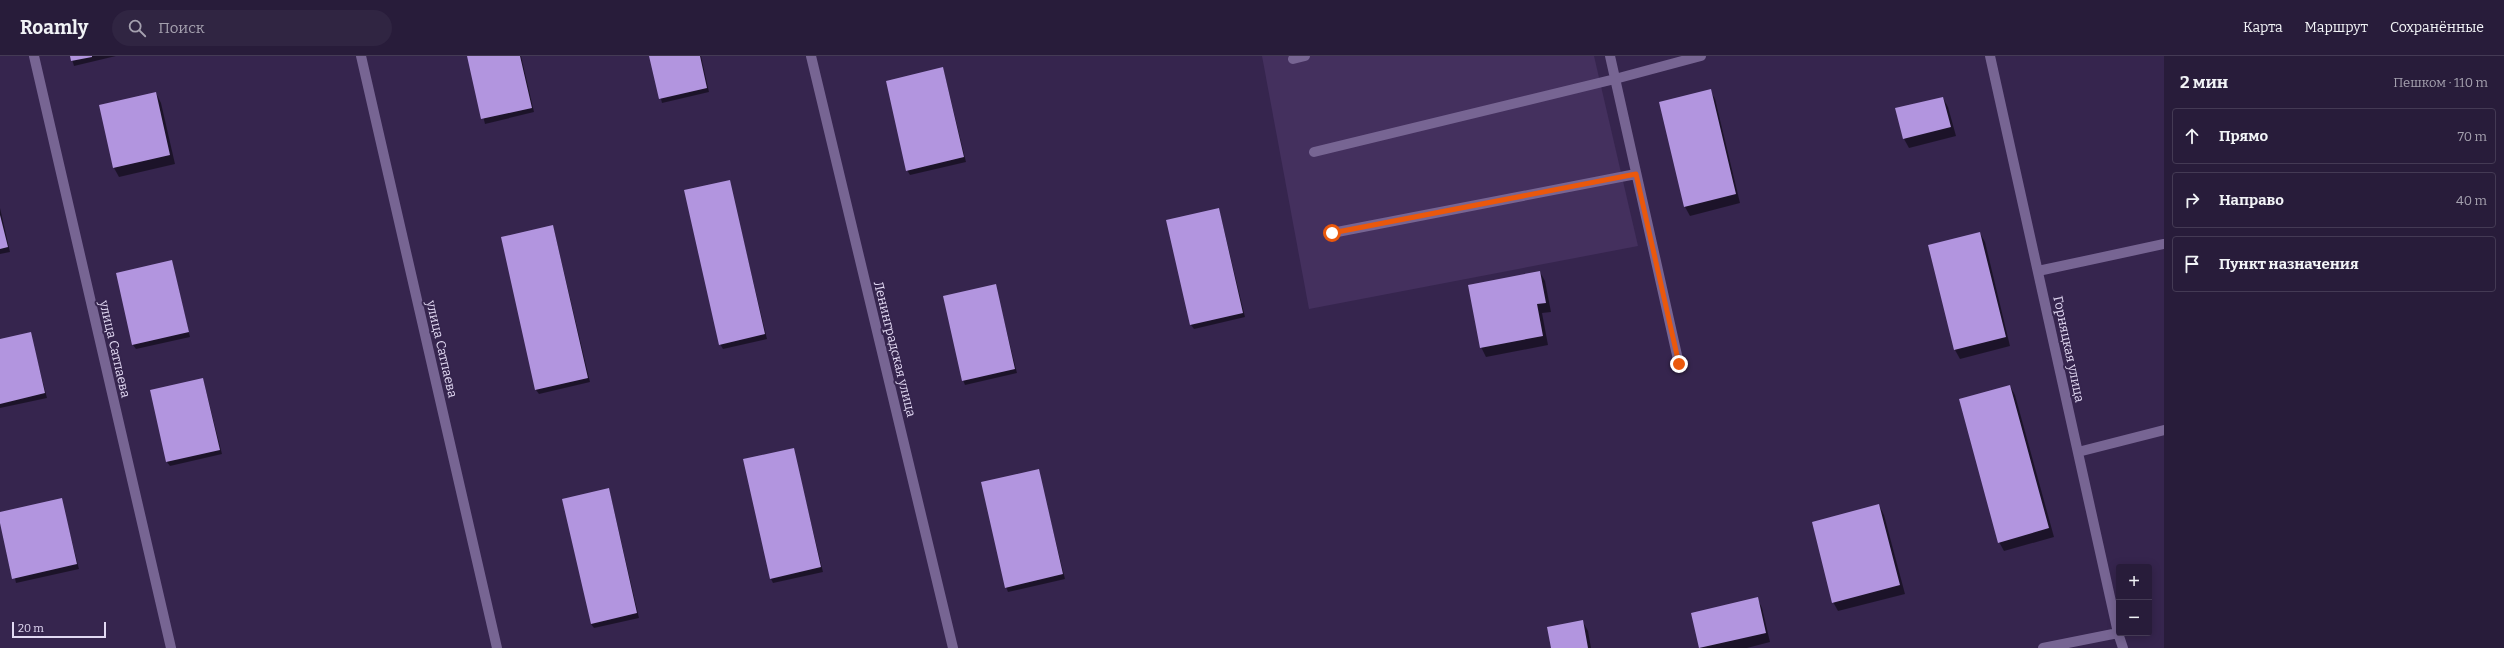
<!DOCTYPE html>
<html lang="ru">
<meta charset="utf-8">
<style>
:root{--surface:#281c3a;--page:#302542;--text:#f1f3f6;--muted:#a5a1af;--line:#443a54}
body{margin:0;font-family:Bitter,serif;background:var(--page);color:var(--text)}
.controls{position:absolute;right:12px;bottom:12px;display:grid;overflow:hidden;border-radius:4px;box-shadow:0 2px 10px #0003}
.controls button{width:36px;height:36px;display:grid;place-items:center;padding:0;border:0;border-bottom:1px solid var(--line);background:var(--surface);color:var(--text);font:20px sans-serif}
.scale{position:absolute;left:12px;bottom:10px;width:94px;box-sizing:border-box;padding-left:4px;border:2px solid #e2d9f3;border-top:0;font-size:11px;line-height:14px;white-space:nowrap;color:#e2d9f3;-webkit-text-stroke:3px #36254e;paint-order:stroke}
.stop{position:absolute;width:12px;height:12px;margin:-9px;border:3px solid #ea580c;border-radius:50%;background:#fff}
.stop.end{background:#ea580c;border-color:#fff;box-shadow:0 1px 4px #0008}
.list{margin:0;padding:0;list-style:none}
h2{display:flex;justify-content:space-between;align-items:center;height:52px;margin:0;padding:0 16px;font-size:17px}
h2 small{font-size:13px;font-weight:400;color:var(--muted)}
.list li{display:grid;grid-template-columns:26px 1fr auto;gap:12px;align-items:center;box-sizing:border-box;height:56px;margin:0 8px 8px;padding:0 8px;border:1px solid var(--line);border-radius:4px}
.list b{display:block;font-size:15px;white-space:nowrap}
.list em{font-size:13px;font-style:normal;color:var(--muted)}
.icon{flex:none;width:22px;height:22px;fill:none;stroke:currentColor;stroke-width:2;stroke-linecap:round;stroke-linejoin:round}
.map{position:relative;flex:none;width:2164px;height:592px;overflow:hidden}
header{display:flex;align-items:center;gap:24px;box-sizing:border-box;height:56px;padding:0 20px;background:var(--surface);border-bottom:1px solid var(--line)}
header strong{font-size:19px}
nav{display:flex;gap:22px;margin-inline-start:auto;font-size:14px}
.search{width:280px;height:36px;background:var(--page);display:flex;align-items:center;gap:10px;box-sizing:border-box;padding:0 14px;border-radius:22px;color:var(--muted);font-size:15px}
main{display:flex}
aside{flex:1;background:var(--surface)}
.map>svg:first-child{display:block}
.built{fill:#44305e}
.shadow{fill:#0007}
.building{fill:#b295df}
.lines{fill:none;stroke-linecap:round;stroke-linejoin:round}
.minor{stroke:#776593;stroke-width:10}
.route{stroke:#ea580c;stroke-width:5}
.labels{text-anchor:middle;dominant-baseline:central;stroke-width:4;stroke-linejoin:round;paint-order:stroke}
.street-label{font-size:13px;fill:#e2d9f3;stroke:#36254e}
</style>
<header>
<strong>Roamly</strong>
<div class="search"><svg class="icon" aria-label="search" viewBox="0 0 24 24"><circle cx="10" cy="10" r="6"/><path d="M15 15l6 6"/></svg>Поиск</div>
<nav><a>Карта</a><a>Маршрут</a><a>Сохранённые</a></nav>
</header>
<main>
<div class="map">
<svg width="2164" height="592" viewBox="0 0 2164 592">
<rect width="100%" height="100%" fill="#36254e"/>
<path class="built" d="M1262,0h332l44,190 -329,63z"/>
<path class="shadow" d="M71,0h45l-42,10z
M468,0h53l13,56 -49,12z
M650,0h51l8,36 -47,11z
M943,12l23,94 -56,13 -3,-5z
M1710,34l5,9 25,104 -50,13 -5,-9z
M156,37l5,10 14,61 -56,13 -5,-9 -14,-62z
M1943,42l5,9 8,29 -47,12 -5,-9z
M729,125l38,158 -44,10 -3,-5z
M0,152l10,44 -10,2z
M1219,153l26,108 -51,12 -3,-4z
M553,170l37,156 -51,12 -3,-4z
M1980,177l5,9 25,104 -50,13 -5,-9 -25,-105z
M172,206l18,75 -54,12 -3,-4z
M1540,216l5,9 6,31 -9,1 6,32 -62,12 -5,-10z
M995,229l22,88 -52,12 -2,-5z
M30,277l17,65 -47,10v-68z
M203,323l19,75 -52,12 -3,-4z
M2010,330l5,9 39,142 -50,14 -5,-9z
M793,393l30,123 -50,11 -2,-4z
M1038,414l27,109 -57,13 -2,-5z
M609,433l30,129 -45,10 -3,-4z
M61,443l18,70 -63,14 -16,-70z
M1879,449l5,10 21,79 -67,17 -5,-9z
M1757,542l5,10 8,34 -23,6h-47l-8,-34z
M1583,566l5,9 3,17h-39z"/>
<path class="building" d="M70,0h22v1l-21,4z
M467,0h53l12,52 -51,11z
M649,0h51l7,32 -48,11z
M943,11l21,90 -58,14 -20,-90z
M1711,33l25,105 -52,13 -25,-105z
M156,36l14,63 -57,13 -14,-63z
M1943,41l8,30 -48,12 -8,-31z
M730,124l35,154 -46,11 -35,-155z
M1219,152l24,105 -53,12 -24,-105z
M0,159l8,32 -8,2z
M553,169l35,153 -53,12 -34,-153z
M1980,176l26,105 -52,13 -26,-105z
M172,204l17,72 -57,13 -16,-72z
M1540,215l6,32 -9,1 6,32 -63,12 -12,-63z
M996,228l19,85 -53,12 -19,-85z
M31,276l14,61 -45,11v-65z
M203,322l17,72 -54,12 -16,-72z
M2010,329l39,143 -51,15 -39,-144z
M794,392l27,119 -51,12 -27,-120z
M1039,413l24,105 -58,14 -24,-106z
M609,432l28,125 -46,11 -29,-125z
M62,442l15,66 -65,15 -12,-56v-11z
M1879,448l21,81 -68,18 -20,-81z
M1758,541l8,36 -67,15 -8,-35z
M1583,564l5,28h-37l-4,-21z"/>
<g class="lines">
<path class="minor" d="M34,0l137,592
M361,0l136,592
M811,0l142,592
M1610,0l69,308
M1990,0l128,577 5,15
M1293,3l12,-3
M1314,96l301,-73 86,-23
M1332,177l304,-59
M2038,215l126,-27
M2078,396l86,-22
M2043,592l75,-15"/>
</g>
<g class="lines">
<path class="route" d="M1332,177l304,-59 43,190"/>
</g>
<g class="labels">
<g class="street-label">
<text transform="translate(115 293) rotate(77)">улица Сатпаева</text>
<text transform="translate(442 293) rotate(77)">улица Сатпаева</text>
<text transform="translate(895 293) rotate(76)">Ленинградская улица</text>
<text transform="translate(2069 293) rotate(78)">Горняцкая улица</text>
</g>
</g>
</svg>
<div class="controls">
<button>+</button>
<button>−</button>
</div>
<div class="scale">20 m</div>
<div class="stop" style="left:1332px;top:177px"></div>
<div class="stop end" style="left:1679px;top:308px"></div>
</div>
<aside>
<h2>2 мин<small>Пешком · 110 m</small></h2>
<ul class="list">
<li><svg class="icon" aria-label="ahead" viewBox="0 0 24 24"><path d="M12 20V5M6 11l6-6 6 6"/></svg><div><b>Прямо</b></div><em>70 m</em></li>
<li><svg class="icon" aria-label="right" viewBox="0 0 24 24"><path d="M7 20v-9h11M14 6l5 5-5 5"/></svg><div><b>Направо</b></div><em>40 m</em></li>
<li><svg class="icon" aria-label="arrive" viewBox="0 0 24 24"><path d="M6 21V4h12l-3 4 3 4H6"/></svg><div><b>Пункт назначения</b></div></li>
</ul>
</aside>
</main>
